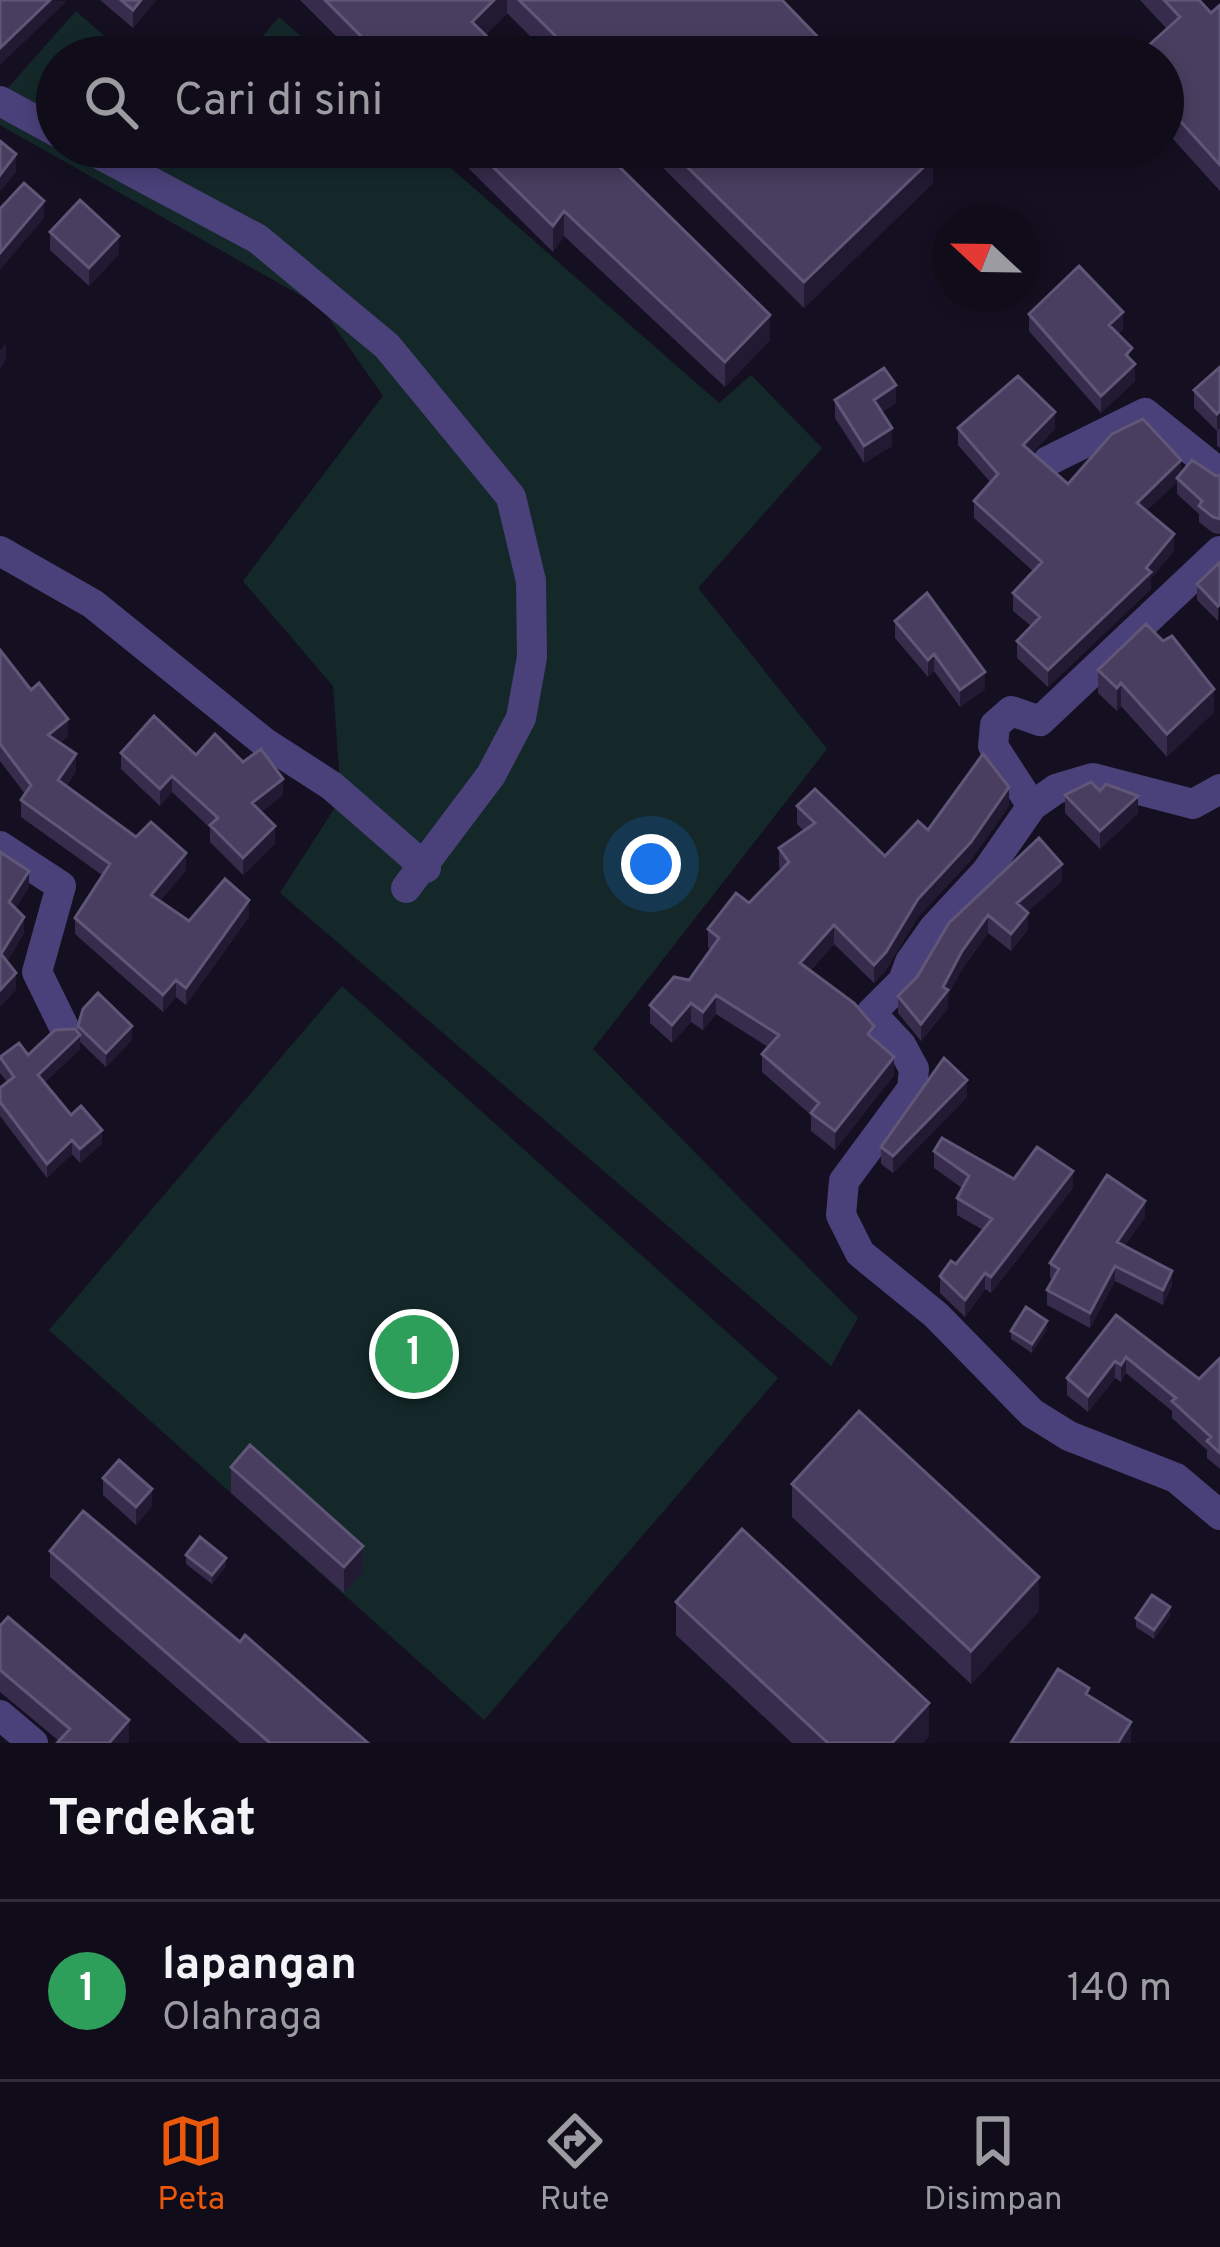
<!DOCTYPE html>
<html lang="id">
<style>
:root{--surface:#100c19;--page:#191522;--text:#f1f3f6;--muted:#9c9ba2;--line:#302c38;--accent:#ea580c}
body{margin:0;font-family:Overpass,sans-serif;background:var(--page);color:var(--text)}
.compass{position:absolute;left:932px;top:204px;width:108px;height:108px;border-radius:50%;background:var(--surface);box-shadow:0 6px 18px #0003;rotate:292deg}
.you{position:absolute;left:651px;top:864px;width:42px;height:42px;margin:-30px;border:9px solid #fff;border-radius:50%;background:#1a73e8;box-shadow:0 0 0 18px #1a73e833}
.badge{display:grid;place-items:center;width:78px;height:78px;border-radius:50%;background:var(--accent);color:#fff;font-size:39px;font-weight:700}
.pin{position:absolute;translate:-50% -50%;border:6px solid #fff;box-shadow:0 3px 12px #0006}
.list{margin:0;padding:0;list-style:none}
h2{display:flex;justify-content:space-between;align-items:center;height:156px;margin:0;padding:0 48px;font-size:51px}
h2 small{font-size:39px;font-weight:400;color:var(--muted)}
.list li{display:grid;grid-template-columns:78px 1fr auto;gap:36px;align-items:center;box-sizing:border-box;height:180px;padding:0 48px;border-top:3px solid var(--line)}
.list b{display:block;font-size:45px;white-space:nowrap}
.list p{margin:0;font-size:39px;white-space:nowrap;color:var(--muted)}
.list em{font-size:39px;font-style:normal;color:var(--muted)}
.icon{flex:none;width:66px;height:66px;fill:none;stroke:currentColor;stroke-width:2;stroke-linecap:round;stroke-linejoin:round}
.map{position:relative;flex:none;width:1220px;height:1743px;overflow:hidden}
.search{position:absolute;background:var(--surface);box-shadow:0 6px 18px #0003;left:36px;right:36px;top:36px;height:132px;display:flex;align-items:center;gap:30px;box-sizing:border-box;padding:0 42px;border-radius:66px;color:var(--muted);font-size:45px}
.sheet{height:336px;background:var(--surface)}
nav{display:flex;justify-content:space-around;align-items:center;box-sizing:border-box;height:168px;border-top:3px solid var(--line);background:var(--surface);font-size:33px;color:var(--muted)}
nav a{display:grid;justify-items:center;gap:6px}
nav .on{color:var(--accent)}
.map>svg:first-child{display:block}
.green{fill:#14282a}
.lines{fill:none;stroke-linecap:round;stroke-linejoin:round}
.minor{stroke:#4b417a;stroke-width:30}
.wall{fill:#372c4c}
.shaded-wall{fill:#221933}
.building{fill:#493e5f;stroke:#605677;stroke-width:3}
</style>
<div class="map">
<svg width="1220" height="1743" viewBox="0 0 1220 1743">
<rect width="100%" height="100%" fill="#151021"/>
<path class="green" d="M76,11l52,46h-71v90h370l292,256 32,-28 71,73 -124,140 129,161 -234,300 265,269 -27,48 -551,-473 61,-95 -8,-112 -90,-105 140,-185 -62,-89 -321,-182v-28z
M279,17l45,40h-79z
M342,986l436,392 -294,342 -435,-390z"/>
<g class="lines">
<path class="minor" d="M0,101l57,31
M86,147l172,92 129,107 124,151 20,84 1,76 -11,61 -30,57 -85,113
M1048,461l97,-48 75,60
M0,551l93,53 171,138 68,44 94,82
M1220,789l-27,15 -100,-26 -37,11 -24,17 -46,66 -52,56 -24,34 -7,19 -32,32 30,32 13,24 -2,20 -68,92 -3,34 19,38 76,62 96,98 37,23 107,42 44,37
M1032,806l-39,-60 2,-21 16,-14 29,10 180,-170
M0,846l61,40 -24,86 27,55
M0,1715l33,28"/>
</g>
<path class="wall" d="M100,0h56l-23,28z
M300,0h482l55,57h-286l-44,-44 -22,22 23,22h-151z
M1140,0h59l12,13 9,-8v186l-57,-63v-71l4,-28z
M447,147h152l171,193 -45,47 -161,-151 -11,16z
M642,147h281l10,36 -129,125z
M50,232l69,22 -30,32 -39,-36z
M1029,314l94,15 -5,5 14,27 3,20 -34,32 -72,-82z
M1220,367v81l-3,-2v-15l-23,-23v-18z
M835,400l61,3 -14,9 10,34 -28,17 -29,-45z
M958,428l97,1 -23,24 36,31 113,-11 35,3 4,-1v59l-7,-1 -14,-11v-8l-22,-20v-12l-31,29 28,40 -23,27v11l-103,98 -31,-29v-17l14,-15 -18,-15v-18l20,-22 -59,-53v-17l17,-18 -33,-38z
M1220,562l-2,59 -21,-21v-16z
M895,621l90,68 -25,18 -26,-36 -6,6 -33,-39z
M0,650l68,86 -8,7 16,28 -10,15 70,51 50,33 -26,31 29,20 60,-4 -63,88 -10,-8 -13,15 -88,-78v-16l27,-43 -81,-58v-17l4,-6 -25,-33z
M1098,670l116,42 -47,45 -46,-51 -4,5 -19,-18z
M121,753l75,2 47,7 40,33 -22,17 14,31 -32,32 -33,-33v-14l-38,-36 -12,14 -39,-37z
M1100,791l38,22 -38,36 -35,-36v-18z
M797,806l88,50 43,-26 81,-24 -38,54 -53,57 -32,53 -12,13 -40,-39 -24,27 64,68 20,36 -59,75 -24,-19v-16l-49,-43v-18l6,-7 -52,-33 -13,16 -12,-8 -19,21 -22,-20v-18l39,-25 22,-30 -3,-3v-18l41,-26 32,-34 -2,-2v-19l25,-17 -7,-7z
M1062,881l-35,31 1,18 -17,21 -23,-18 -26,36 -14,26v13l-27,33 -23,-28v-17l19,-19 32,-54z
M78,1026l54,14 -26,27 -26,-25v7l-36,34 27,32 31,29 -22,19 -8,-9 -25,24 -47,-62v-28l7,-6 -7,-9v-16l28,-2 50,-23z
M967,1097l-74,76 -12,-9v-17z
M934,1151l80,28 59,9 -82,105 -6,-4 -20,28 -25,-24v-17l16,-12 27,-34 -26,-15v-17l5,-10 -28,-20z
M1145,1217l-21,29 48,40 -9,19 -48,-24 -25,47 -43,-23v-15l6,-10 -3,-2v-15z
M1116,1315l83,64 21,-21v111l-13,-11v-8l-35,-32v-7l-46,-38 -5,9 -6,-4 -27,34 -21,-17v-17z
M1047,1329l-15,24 -21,-14v-8z
M231,1467l132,105 -19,21 -113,-100z
M103,1478l49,28 -16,19 -33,-30z
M792,1484l247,127 -68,73 -179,-167z
M50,1551l190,91 128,101h-128l-190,-166z
M186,1555l40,11 -14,18 -26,-20z
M676,1602l253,134 -6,7h-131l-116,-108z
M1170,1616l-16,23 -18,-12v-9z
M0,1626l129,115h-70l-59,-49z"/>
<path class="shaded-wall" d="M50,0l17,1 -67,64v-17z
M141,0h15l-23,28v-18z
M494,0h13v13l-35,35v-26z
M16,154v18l-16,20v-17z
M933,158v25l-129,125v-26z
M44,201v17l-44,52v-17z
M564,211v25l-11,16v-26z
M119,236v18l-30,32v-18z
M1123,312v17l-14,13v-17z
M770,315v25l-45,47v-25z
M6,343v17l-6,9v-18z
M1135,364v17l-34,32v-17z
M896,385v18l-22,14v-17z
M1220,411v17l-3,3v-17z
M1055,412v17l-32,33v-17z
M892,428v18l-28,17v-17z
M1181,460v17l-4,1v4l-40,38v-17z
M1174,534v17l-23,27v11l-103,98v-17l98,-102z
M934,654v17l-6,6v-17z
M985,672v17l-25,18v-17z
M1121,683v23l-4,5v-23z
M1214,689v23l-47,45v-23z
M68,719v17l-20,16v-17z
M76,754v17l-18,26v-17z
M172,776v16l-12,14v-17z
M283,779v16l-31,24v-16z
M1009,787v19l-38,54 -53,57 -32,53 -12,13v-18l44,-66z
M1138,796v17l-38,36v-18z
M275,826v17l-32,32v-17z
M186,853v17l-35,42v-17z
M1062,864v17l-45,40v-18z
M29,871v17l-20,31v-17z
M249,900v17l-63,88v-17z
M1028,913v17l-17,21v-17z
M988,915v18l-26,36 -14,26v13l-27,33v-17l41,-73z
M24,917v17l-23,38v-18z
M834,925v19l-34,37v-18z
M16,973v17l-16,17v-17z
M176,980v17l-13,15v-17z
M716,995v19l-13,16v-18z
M691,1003v19l-19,21v-18z
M132,1026v14l-26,27v-14z
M80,1035v14l-42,40v-14z
M894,1057v18l-59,75v-19z
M967,1080v17l-74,76v-17z
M102,1130v14l-22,19v-14z
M72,1140v14l-25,24v-14z
M1073,1171v17l-82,105v-16z
M1145,1201v16l-28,40v-15z
M1115,1266v15l-25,47v-15z
M1172,1271v15l-9,19v-15z
M985,1273v16l-20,28v-17z
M1047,1321v8l-15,24v-9z
M1126,1357v16l-5,9v-17z
M1115,1361v17l-27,34v-16z
M152,1489v17l-16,19v-18z
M363,1546v26l-19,21v-26z
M226,1558v8l-14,18v-9z
M1039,1577v34l-68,73v-33z
M1170,1607v9l-16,23v-9z
M929,1703v33l-6,7h-31z
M129,1720v21l-1,2h-19z
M1131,1722v21h-13z"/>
<path class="building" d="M0,0h50l-50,48z
M121,0h20l-8,10z
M325,0h169l-22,22 36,35h-126z
M519,0h263l55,57h-260z
M1164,0h35l12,13 9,-8v160l-57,-63v-45h-27l44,-40z
M0,141l16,13 -16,21z
M473,147h126l171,168 -45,47 -161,-151 -11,15z
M667,147h256l10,11 -129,124z
M24,183l20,18 -44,52v-44z
M80,200l39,36 -30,32 -39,-36z
M1079,266l44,46 -14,13 23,23 -6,7 9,9 -34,32 -72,-82z
M1220,367v44l-3,3 -23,-24z
M884,368l12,17 -22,15 18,28 -28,18 -29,-46z
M1018,376l37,36 -32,33 45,39 44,-50 31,-15 38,41 -44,43 37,31 -28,34 5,4 -103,98 -31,-29 23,-24 -27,-24 29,-31 -68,-61 24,-27 -40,-46z
M1192,460l24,16 4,-1v44l-7,-2 -14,-11 3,-5 -25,-23z
M1220,562v42l-2,2 -21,-22z
M927,593l58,79 -25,18 -26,-36 -6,6 -33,-39z
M1146,624l17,17 9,-5 42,53 -47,45 -46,-51 -4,5 -19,-18z
M0,650l31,40 8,-7 29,36 -20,16 28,19 -18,26 78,57 15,-15 35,31 -35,42 38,26 36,-42 24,21 -63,88 -10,-8 -13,15 -88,-77 35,-54 -89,-64 10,-15 -31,-41z
M154,716l42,39 19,-21 28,28 18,-13 22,30 -31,24 23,23 -32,32 -33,-33 8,-7 -46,-42 -12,13 -39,-36z
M983,754l26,33 -38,55 -53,57 -32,53 -12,13 -40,-40 -34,38 54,40 20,23 -6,8 26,23 -59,74 -24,-18 8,-10 -57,-49 17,-19 -63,-40 -13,17 -12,-9 -19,22 -22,-20 24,-28 15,3 30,-42 -11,-9 28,-36 13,10 40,-41 -10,-14 36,-25 -18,-17 18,-17 70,67 33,-35 10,9z
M1091,782l9,9 6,-7 32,12 -38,35 -35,-36z
M1039,838l23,26 -45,39 11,10 -17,21 -23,-19 -26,36 -19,36 5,3 -27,34 -23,-28 19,-19 32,-54z
M0,852l29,19 -20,31 15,15 -23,37 15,19 -16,17z
M98,993l34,33 -26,27 -28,-27 5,-17z
M75,1029l5,6 -42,40 33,40 10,-9 21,24 -22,19 -8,-9 -25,24 -47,-62v-14l14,-11 -14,-20 19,-14 9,12 27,-25z
M944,1058l23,22 -74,76 -12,-9z
M942,1138l72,41 23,-32 36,24 -82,106 -6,-4 -20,27 -25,-24 11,-15 5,3 36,-45 -35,-21 12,-22 -35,-25z
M1107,1175l38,26 -28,41 55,29 -9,19 -48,-24 -25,47 -43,-23 12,-21 -9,-6z
M1026,1307l21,14 -15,23 -21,-13z
M1116,1315l83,64 21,-21v95l-13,-12 4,-4 -39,-36 4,-3 -50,-41 -5,8 -6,-4 -27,35 -21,-18z
M859,1411l180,166 -68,74 -179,-167z
M250,1445l113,101 -19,21 -113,-100z
M119,1460l33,29 -16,18 -33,-29z
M83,1511l157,131 5,-7 123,108h-98l-220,-192z
M742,1529l187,174 -37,40h-64l-152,-141z
M200,1537l26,21 -14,17 -26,-20z
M1152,1595l18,12 -16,23 -18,-12z
M8,1617l121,103 -20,23h-52l13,-14 -70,-59v-44z
M1058,1669l31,19 -3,6 45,28 -13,21h-107z"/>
</svg>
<svg class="compass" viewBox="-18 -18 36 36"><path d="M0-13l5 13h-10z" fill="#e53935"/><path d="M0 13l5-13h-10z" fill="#9c9ba2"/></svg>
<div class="you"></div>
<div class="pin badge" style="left:414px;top:1354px;background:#2e9e5b">1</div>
<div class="search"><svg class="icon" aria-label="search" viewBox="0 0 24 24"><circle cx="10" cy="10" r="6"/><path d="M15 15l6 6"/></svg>Cari di sini</div>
</div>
<section class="sheet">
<h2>Terdekat<small></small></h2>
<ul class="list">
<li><span class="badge" style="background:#2e9e5b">1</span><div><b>lapangan</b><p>Olahraga</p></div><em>140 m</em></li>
</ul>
</section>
<nav>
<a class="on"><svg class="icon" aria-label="map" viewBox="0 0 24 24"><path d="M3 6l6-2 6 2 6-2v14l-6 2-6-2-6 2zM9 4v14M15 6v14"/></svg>Peta</a>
<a><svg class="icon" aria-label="directions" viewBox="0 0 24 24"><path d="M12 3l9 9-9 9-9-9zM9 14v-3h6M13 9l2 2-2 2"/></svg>Rute</a>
<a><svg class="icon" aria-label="saved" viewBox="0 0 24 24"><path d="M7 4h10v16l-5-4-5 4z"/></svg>Disimpan</a>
</nav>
